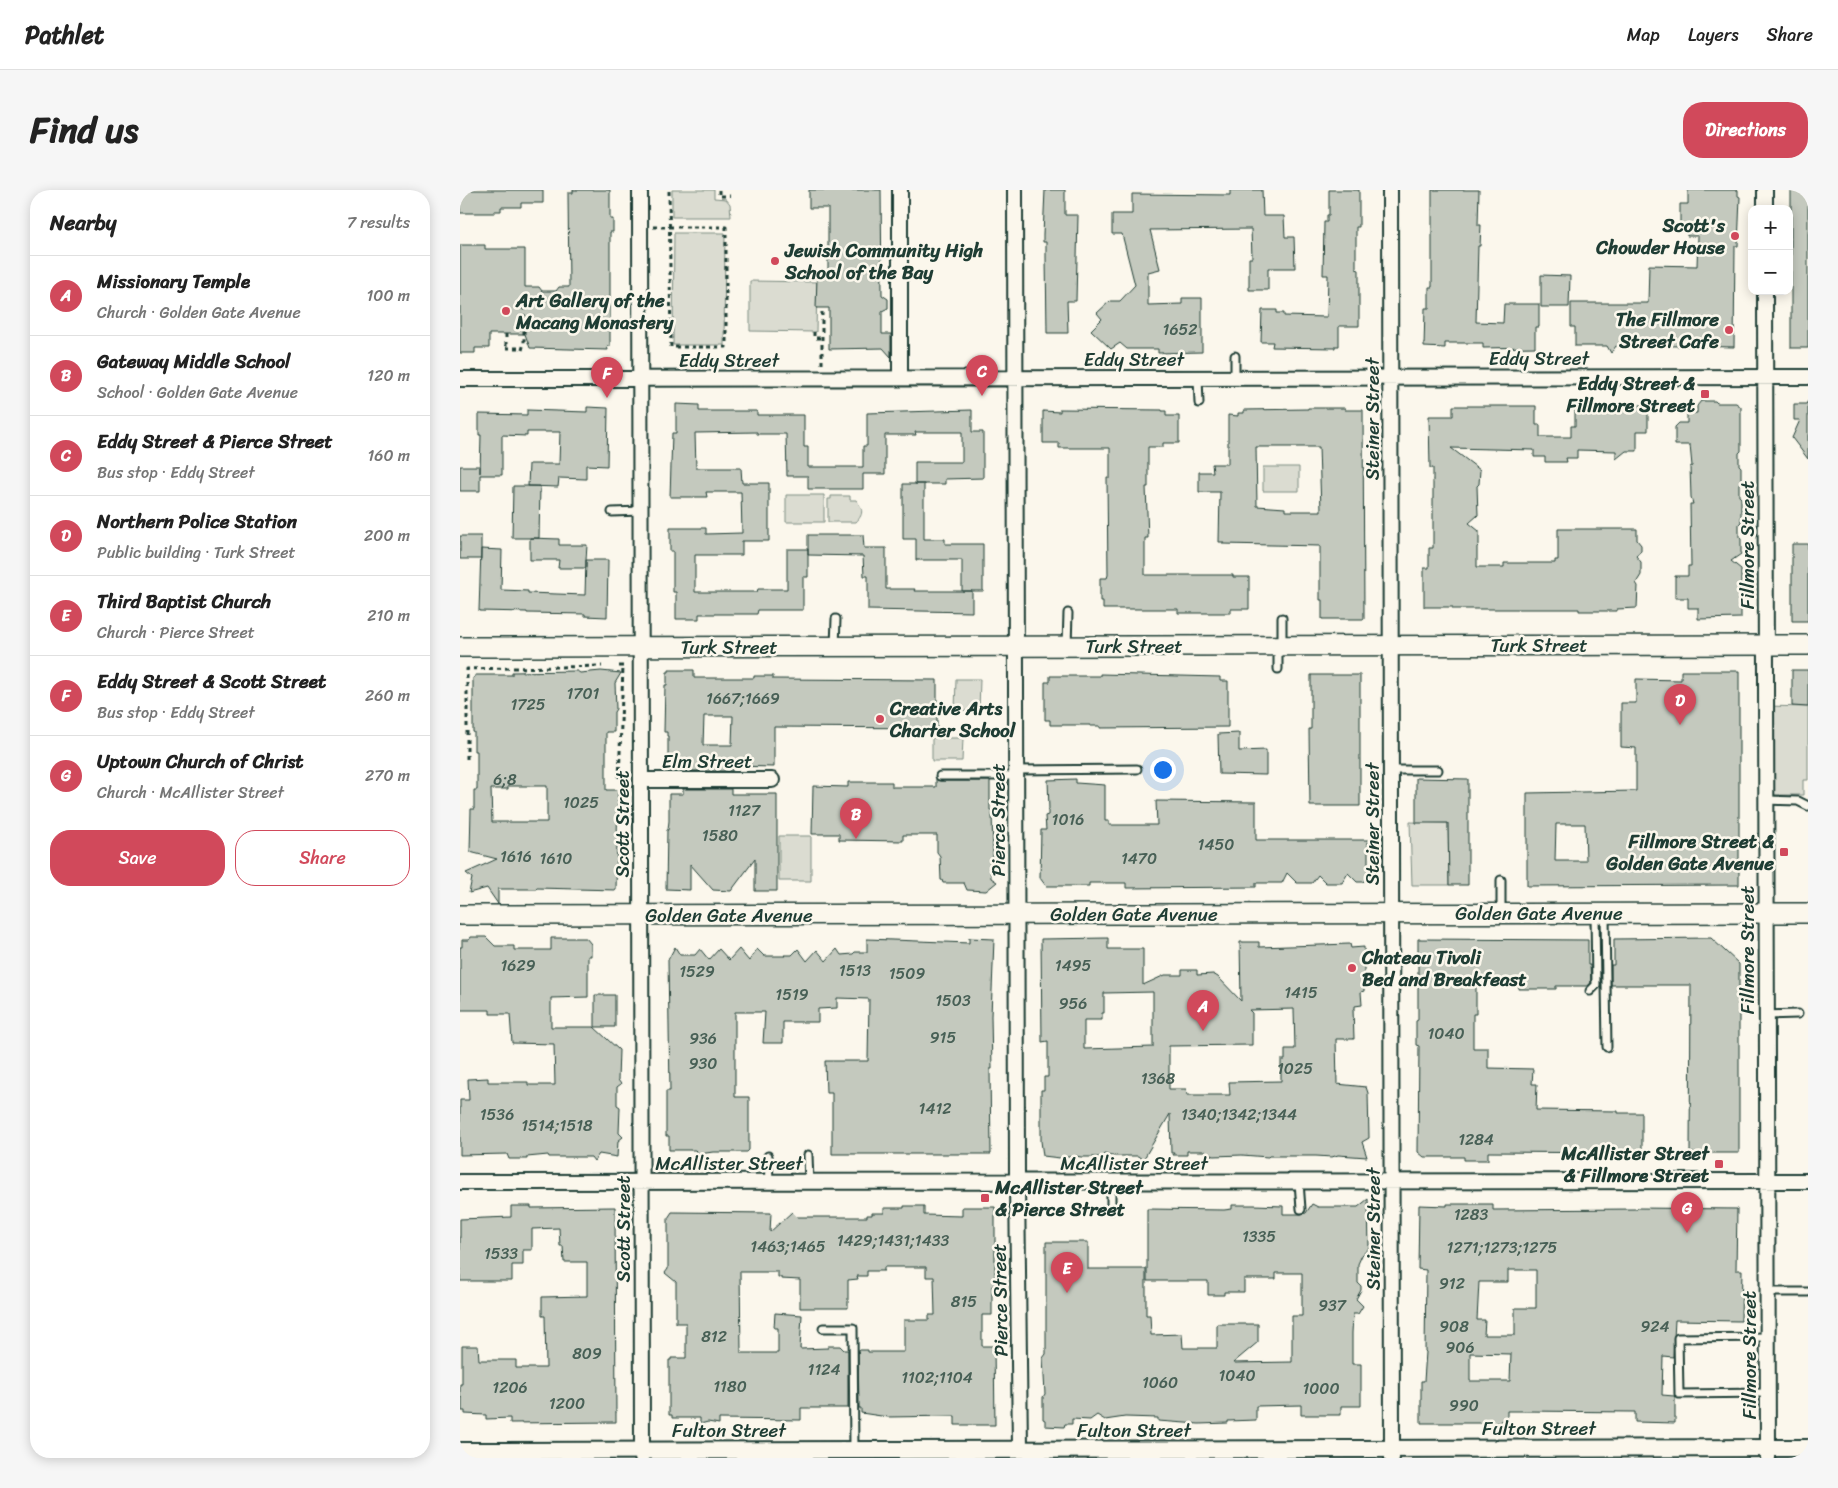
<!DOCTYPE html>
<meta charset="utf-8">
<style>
:root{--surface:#fff;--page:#f6f6f6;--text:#222;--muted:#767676;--line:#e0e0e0;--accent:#d1495b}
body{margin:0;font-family:Sriracha,sans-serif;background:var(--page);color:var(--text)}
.controls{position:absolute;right:15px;top:15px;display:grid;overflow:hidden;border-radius:10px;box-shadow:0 2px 12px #0003}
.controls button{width:45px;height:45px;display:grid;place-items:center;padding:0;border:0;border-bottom:1px solid var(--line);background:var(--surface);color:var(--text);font:25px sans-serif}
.you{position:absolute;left:702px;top:579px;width:18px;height:18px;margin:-12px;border:4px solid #fff;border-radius:50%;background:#1a73e8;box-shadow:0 0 0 8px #1a73e833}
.badge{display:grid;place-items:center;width:32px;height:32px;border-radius:50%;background:var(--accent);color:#fff;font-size:16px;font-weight:700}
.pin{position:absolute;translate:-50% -41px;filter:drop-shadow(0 1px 2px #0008)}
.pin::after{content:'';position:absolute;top:26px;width:18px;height:15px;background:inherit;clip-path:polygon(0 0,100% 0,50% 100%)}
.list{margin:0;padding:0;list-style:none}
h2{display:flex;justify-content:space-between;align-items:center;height:65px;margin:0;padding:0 20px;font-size:21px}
h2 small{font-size:16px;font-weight:400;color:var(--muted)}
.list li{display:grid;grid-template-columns:32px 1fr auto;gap:15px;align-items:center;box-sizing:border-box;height:80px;padding:0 20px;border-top:1px solid var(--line)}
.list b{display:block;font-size:19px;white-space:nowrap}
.list p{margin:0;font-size:16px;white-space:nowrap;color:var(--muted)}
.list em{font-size:16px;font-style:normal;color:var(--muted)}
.actions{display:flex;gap:10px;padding:15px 20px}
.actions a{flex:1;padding:11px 0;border:1px solid var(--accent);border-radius:20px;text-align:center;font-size:18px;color:var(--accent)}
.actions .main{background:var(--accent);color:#fff}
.map{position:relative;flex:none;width:1348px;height:1268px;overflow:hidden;border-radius:20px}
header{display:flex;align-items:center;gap:30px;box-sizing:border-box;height:70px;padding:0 25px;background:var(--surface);border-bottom:1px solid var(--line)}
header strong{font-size:24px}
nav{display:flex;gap:28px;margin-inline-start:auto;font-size:18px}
.intro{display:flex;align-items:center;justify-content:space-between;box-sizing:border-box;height:120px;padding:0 30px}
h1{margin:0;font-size:35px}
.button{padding:12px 22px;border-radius:20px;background:var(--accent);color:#fff;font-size:18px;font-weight:700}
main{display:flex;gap:30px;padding:0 30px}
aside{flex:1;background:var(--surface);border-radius:20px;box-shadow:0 2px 12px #0003}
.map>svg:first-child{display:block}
.green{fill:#dbdcd1;stroke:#7d8c82}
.building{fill:#c4c9be;stroke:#1f3d34;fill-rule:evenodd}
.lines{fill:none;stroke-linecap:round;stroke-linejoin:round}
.service-casing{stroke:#1f3d34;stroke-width:11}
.minor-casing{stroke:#1f3d34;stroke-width:18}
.tertiary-casing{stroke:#1f3d34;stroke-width:20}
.secondary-casing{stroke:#1f3d34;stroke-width:22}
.path{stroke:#1f3d34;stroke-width:3;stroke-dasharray:4 4;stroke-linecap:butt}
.service{stroke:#fbf7ec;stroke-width:7}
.minor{stroke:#fbf7ec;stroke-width:14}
.tertiary{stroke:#fbf7ec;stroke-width:16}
.secondary{stroke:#fbf7ec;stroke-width:19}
.poi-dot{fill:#d1495b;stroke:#fbf7ec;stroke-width:2}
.labels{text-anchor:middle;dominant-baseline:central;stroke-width:5;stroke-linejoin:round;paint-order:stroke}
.number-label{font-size:16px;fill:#486056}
.poi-label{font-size:19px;font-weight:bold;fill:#1f3d34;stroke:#fbf7ec;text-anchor:end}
.street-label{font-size:19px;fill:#1f3d34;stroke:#fbf7ec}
</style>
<header>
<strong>Pathlet</strong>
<nav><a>Map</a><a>Layers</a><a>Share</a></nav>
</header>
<div class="intro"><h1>Find us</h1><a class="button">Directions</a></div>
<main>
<aside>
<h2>Nearby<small>7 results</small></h2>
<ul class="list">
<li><span class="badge">A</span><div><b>Missionary Temple</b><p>Church · Golden Gate Avenue</p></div><em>100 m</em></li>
<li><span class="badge">B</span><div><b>Gateway Middle School</b><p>School · Golden Gate Avenue</p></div><em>120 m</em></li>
<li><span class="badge">C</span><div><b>Eddy Street &amp; Pierce Street</b><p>Bus stop · Eddy Street</p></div><em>160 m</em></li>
<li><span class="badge">D</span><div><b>Northern Police Station</b><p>Public building · Turk Street</p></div><em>200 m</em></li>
<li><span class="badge">E</span><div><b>Third Baptist Church</b><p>Church · Pierce Street</p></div><em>210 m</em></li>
<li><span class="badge">F</span><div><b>Eddy Street &amp; Scott Street</b><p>Bus stop · Eddy Street</p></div><em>260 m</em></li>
<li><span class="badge">G</span><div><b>Uptown Church of Christ</b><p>Church · McAllister Street</p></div><em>270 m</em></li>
</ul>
<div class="actions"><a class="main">Save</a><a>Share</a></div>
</aside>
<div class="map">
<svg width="1348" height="1268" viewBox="0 0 1348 1268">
<rect width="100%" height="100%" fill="#fbf7ec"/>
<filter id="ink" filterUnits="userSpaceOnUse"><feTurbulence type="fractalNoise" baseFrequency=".02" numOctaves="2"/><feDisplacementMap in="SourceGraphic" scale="10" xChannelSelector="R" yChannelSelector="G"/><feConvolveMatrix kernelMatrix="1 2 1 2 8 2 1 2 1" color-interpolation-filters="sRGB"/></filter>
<g filter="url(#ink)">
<path class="green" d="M212,0h42v8l12,1 4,5 1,13h-59z
M214,43h51l-1,112h-51z
M290,91l67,1 -1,50 -66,-1z
M803,277h36v24h-36z
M326,305h38v27h-38z
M371,306h19v4h6c6,8 9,13 0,22h-28v-23h3z
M496,489h24l-1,32 -24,-1z
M1306,516l42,1v73h-5v15h-37z
M472,548h31l-1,23h-30z
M950,632l38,1 1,62h-37z
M319,646h32v45h-32z"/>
<path class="building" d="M0,0h83v13h-22v4h-20v4h-7v2h-34z
M113,0h37v29h3v13h-3v114h-3l1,4 -78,-2 -5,-14h-36v14h-14v5h-15v-108h25v4h40v38h14l3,4h14l3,-4h10l-1,-94h5z
M349,0h72l1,105 6,4v9l-6,3v23h9v23l-8,-9 -54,1v-41h-13l1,-31h11v-69h-19z
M585,0h20v25h13l-2,86h-9l1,32h-21l-1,-76v-15h-3v-7z
M770,0h32l1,26h21l1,21h9l1,31h-27v22h-19v-32h3l-1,-29 -101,1 10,39 -12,3v33l34,-1v-6h20v54l-44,1v-4h-31l-7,-6 -9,6 -20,-19 11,-11 -5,-6 13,-12h10l15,-16 -13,-51h-10v-20h20v-20l98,1z
M869,0h30v37h-3v42l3,1v56h-20v20h-4v2l-63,-1 1,-5h-12l1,-32h15v3h7v3l43,1 1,-42h-5l1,-53h3v-7h2z
M972,0h47l-1,35h3l-1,21h-2l-2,76 27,1 1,-19h35v23h-4v20l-52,1v-5h-38v5l-21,-1 1,-39h4v-21h3z
M1228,0h50v6l2,1 -2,49h-3l-1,101 -108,-2 -10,1 -5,7 -4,-7h-32v-19h-4v-24h77l1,-38 48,1 1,-30h-11v-11h-7v-21h8z
M1331,0h17v158h-17z
M1081,85l29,1 -1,31h-28z
M1241,211h14l2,2h19l5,4v44l-2,2v12l2,2v14l-2,3v12l2,2v24l-2,2v13l2,2v15l-10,7 10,8v49l-43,1v-11h-10v-10h-13v-22h13v-10h3l-1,-62h3l-2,-7 -1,-30 2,-1 -2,-21h-15v-18l4,-4h8v-10h10v-7z
M1348,211v58l-16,-21 8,-18h-6v-16h12z
M216,214l23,1v6h58v4h47v32h4v20h55v-21h4v-33l105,-3v22h11v46l-38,1v5h-30v-22h47v-30h-47l1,3h-31v39h-22v15h-55v-13h-21l-1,-42h-29v-2l-62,1 1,35h45l1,15h27v58h-27v14h-47v37h62l1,-3h29v-40h21v28h-5v33h-45l-1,4h-58v5h-23v-27h-3v-41h-3v-23h36v6l36,-1 -1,-41h-35l1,5h-37l2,-64h4z
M1115,215h73v26h-11v20h-11l-10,8v-8l-39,-1v8h-11l1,4h-22v-5h-11v-7l-83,-2 29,22 -1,14 -2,2 1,29 -9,8 10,8v14l-2,2v20h27v-4h51v-3h3v-31h79v11l4,5v5l-5,6 5,6v13l-5,8 2,3 -1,22 -20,1v2h-38v-2h-126v-2h-29v-39h5v-20h4v-80h-3l-1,-52h24v-10h83v19h4v12h31v-11h4z
M127,217l21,1 -1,58 -21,-1v14l-27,-1 -1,9 -30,-1 1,-22h30l1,-32h-33v4l-25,-1v40h-22v16h-20v-25h20v7l1,-38h-2v-21l48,1v-5l60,2z
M848,218h37v2h18l1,209h-42v-19h-2v-54l-97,-2v-2h-4l1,-50h-21v-20h14l-1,-8h16v-49l10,1v-3h6v-3l64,-1zM796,257h63l2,64h-36v-3l-28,-2z
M600,219l102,1v1h4v5h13v27h-16v4h-15v40h-2l2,51h-3v37h88v2h16v32h-18v4h-53v-4h-75v-8h-3v-23h7l1,-3 -1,-97h3v-30h-51v-5h-16v-32l17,1z
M443,294h21v55h21v5h38v47h-21v-31h-46v-21h-13z
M53,296h27l-1,52h-27z
M348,345h55l1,13h22v41h29l-1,2h58v21l-104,-2v-34h-4l-1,-20 -55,-1z
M0,346h21v23h-21z
M70,348l29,1v6h28l-1,15h22l-1,57 -22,-1v-2l-58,-1v-1l-48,-1 2,-62 21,1 -1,40 27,1v2l57,2 1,-35v8h-28l1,-8h-29z
M1332,354h16v77h-16z
M209,480h25v8h60v-2h19v3l164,1v48l-163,-1v40l-42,-1v5h-48v-4h-16v-31h-1v-4h-3l1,-47h2v-13h2zM244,526h29l-1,29h-29z
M1332,480h16v37l-16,-1z
M117,481l3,2 21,-2 20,2 -6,10 1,26 -2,3v20h-8v58h12l-2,100 -79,-2 -1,1h-38v15l-11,-16 -18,5 3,-15 -6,-5 31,-14 -27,-7 1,-43h3v-19h3v-39h-3v-19h-1v-54l2,-1v-2h37v-3zM48,596h39v36h-55l-1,-33h17z
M1221,481h58v214l-212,1v-93l109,-2v-43l-15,-1v-44h15v-24l45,1zM1096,634h29l1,37h-31z
M640,484l120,3v4h8v46l-128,1v-2h-10v-1h-40v-5h-5v-38h5v-6h50z
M851,485h49v131h-50l-1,-77h2z
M779,543v18l27,-1v25l-47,-1 -1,-40z
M956,588l52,1v106h-19l-1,-62h-32z
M476,589l4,2h50v29l2,1 1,46 -3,2 1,19 6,4 -11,9 -19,-1 -3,-7h-21l-1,-3h-1l-1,-24 -3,-4v-17h-34v6l-64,-1v-6h-27l1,-48 35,1v-5h44v5h44z
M616,589v4l29,2v36h4v4h48l-1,-24 100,1v38h112v37l-5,5h-6l-9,-9 -6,10h-16l-8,-8 -6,8h-15l-10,-10 -5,10h-26v4l-130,1v-5h-37v3h-43l-6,-8 1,-48h5l-1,-14 3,-1v-5h1l-1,-30z
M223,599h48v5h46v97h-22v-32l-24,32 -18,-1 -23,-26v26l-24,-1 1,-59h1l1,-9v-27h14z
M11,747h15l9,9h19v4h37v-12h35l5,6v12h-3v41l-37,1v29h43l25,23 -1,30 3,4 -4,3v18l3,2 -1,26 4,4 -5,4 -1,16 -18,-3 -5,7 -3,-4h-42l-1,-2 -21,2v2h-18l-2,-5 -47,1v-55h9l-1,-21 20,-1v4h40v3h27l-1,-41 -42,-1 -2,-29h-20v-4h-30v-63h2v-7h7z
M509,748l25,1 -3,77 1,53h-2l1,85h-159v-61h-6l-1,-32h43l1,-62 -32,-1v10l-19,1v13h-35v21h-20l2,-31h-30v85h14v53l-2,2h-34l-14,2 -4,-4h-26v-14h-3v-45h4l-2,-131 7,-13 5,8h15l5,-6 9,11 10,-11 10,11 10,-11 10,12 8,-12 7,7h21l-1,-1h8l6,-6 9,12 10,-11 9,11 11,-12 4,6 12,-1 2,-2h12v-13l102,4z
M648,748v11h35v36l22,-10h17v-5h15v5l16,-1 5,3 23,24 -1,-59h19v5l91,-3 1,4 13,-1v44l-3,1 1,13 -7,1v3h-2l1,30h-18l1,45 29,3 2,6 1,45 -7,4 5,15 -29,-2 -6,2 -16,-1h-47l-1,1 -26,-2 -28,1 -10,-5h-17v4h-14l1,-2h-3l-1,-39 -27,46 -5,-4h-27l-7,-2 -3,3h-20l-5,-1 -16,2 -17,-2 -2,-15v-51h3v-13h4v-36l-6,1 -1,-103zM693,802v55l-69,2v-29h18v-7h2v-20zM834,819l1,40h-10v11h-4v21l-52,1 1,13h-43l-1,-6h-17v-43l83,-1v-32l-3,-3z
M1251,748l28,26v189h-49l1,-168h-80v-20h3v-26z
M958,749l170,1v25h2l1,18 -3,3h-32v3h-37v-3h-43v28h-3v34h15v20l45,1 -1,15h5l-1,26 82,1v2h24v40l-154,-1v8h-24v-3h-40l-6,-5 1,-106 -3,-1v-24l2,-1z
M135,805h20v32h-20z
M908,1009l1,49 -7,7 -4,9v19l3,3v4l-5,9 7,7 -5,8h-5l-1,19v31h9v42h-20v9h-40v-10l-45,1v14l-28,1v2l-29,1 -41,-3v-3l-33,-1 -20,3 -8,-5 -7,5 -18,-1v5h-7l-1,3 -19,-1v-6l-2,-1v-22l2,-3 -2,-36 3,-4v-112h42v27h58v46h4l1,20 31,-1 1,14h34v-24h41v18l-25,21 59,-1v-46h10v-43h-26v6h-32v13h-20v3h-16v-14h-61v-72l77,1 8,-1v-4h22l29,1v8h18l5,-1 6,-9 6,3h40z
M987,1014h46v6l144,-1v-1l100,1 -1,61h6l-1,51 -66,-1 -2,37 -10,-1 -1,39 12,1 1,1v26l-40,-1v-10l-113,-1h-15v10h-7v2h-79v-42h3l2,-29 -1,-1 1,-81 -8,-1 1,-64 28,1zM1048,1080h28v38h-21v27h-31l1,-15h-8l2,-38h29zM1010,1163l41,1 -1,27h-40z
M51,1016h20v2l84,-1 1,215 -106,1v-5l-24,1v-4l-21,-1v-3h-3v-13l-2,-1v-13h2v-38h16l1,14h37v8h30l-1,-52h-3v-19l45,-1v-34h-23l-1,-16h-3l-1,-18 -27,1v21h-9v15h-11v16h-52v-62l51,-2z
M444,1016h20v9l38,1v-9h33v79h-3v29h-10v31h12l1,79h-40v-9l-67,1 -27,-4v-5h-2l-1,-58h10v2h36v-32h25v-5h6l-1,-38h-8v-10h-42v4h-17v5h-10l1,3 -10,1v28h-48v-28l-19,-1v-2h-3v-5h-38l1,81h37v-25h-4l1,-15 27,2 -2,34 28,-1v-2h12l4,4h4v58h-47v12l-82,-1v5l-11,-2 -8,2v-6h-28v-3h-3v-55h2v-2h15v-35h-10v-41l-11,-9 3,-4v-51l4,-6 99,1 -1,19 22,-20 5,5h70v-2h5v-2h12v-5h20z"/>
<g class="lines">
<g class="service-casing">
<path id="service" d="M775,166v21
M738,188l1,25
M152,322l29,-1
M822,428v27
M375,456l1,-27
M607,456l1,-33
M818,456v23
M556,580l121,-1
M931,580h47
M480,586h76
M1306,610l32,1 10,5
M1041,690v33
M1145,725l2,132
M1130,801l6,-6 -1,-71
M1306,825l32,-1
M348,965l1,27
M308,966l1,26
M839,992l2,27
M651,1020v-29
M1307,1102h41
M363,1138h30l1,122
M1307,1147l-89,1 1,56 88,-1"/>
</g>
<g class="minor-casing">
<path id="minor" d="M180,0l2,1268
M555,0l2,992 3,267
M930,0l2,1268
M1305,0v19
M1305,101l3,1167
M440,188v-188
M0,189l1348,-2
M181,590h131
M0,992l1348,-1"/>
</g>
<g class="tertiary-casing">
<path id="tertiary" d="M0,1261l1348,-3"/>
</g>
<g class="secondary-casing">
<path id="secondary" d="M0,457l1348,-2
M0,725l1348,-2"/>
</g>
<path class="path" d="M259,0v6h11
M193,37h73v120h-55l-2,-157
M354,142v6h8
M46,144v14
M46,158h17
M62,160l2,-7v-41
M362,174v-52
M159,476h4l-4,115
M7,569v-90l135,-3"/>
<use href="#service" class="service"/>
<use href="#minor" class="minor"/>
<use href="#tertiary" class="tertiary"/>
<use href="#secondary" class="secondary"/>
</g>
</g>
<g class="poi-dot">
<circle cx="1275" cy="46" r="5"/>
<circle cx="315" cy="71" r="5"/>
<circle cx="46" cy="121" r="5"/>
<circle cx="1269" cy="140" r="5"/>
<rect x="1240" y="199" width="10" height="10" rx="2.5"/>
<circle cx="420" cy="529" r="5"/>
<rect x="1319" y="657" width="10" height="10" rx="2.5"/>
<circle cx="892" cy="778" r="5"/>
<rect x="1254" y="969" width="10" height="10" rx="2.5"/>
<rect x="520" y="1003" width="10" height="10" rx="2.5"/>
</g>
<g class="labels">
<g class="number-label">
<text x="720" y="139">1652</text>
<text x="123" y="503">1701</text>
<text x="283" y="508">1667;1669</text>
<text x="68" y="514">1725</text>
<text x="45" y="589">6;8</text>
<text x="121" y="612">1025</text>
<text x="284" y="620">1127</text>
<text x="608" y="629">1016</text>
<text x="260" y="645">1580</text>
<text x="756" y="654">1450</text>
<text x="56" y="666">1616</text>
<text x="96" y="668">1610</text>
<text x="679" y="668">1470</text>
<text x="58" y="775">1629</text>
<text x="613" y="775">1495</text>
<text x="395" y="780">1513</text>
<text x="237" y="781">1529</text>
<text x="447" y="783">1509</text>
<text x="841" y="802">1415</text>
<text x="332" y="804">1519</text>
<text x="493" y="810">1503</text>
<text x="613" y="813">956</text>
<text x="986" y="843">1040</text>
<text x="483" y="847">915</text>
<text x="243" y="848">936</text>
<text x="243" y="873">930</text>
<text x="835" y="878">1025</text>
<text x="698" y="888">1368</text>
<text x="475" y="918">1412</text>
<text x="37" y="924">1536</text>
<text x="779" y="924">1340;1342;1344</text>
<text x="97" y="935">1514;1518</text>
<text x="1016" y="949">1284</text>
<text x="1011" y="1024">1283</text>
<text x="799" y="1046">1335</text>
<text x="433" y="1050">1429;1431;1433</text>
<text x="328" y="1056">1463;1465</text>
<text x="1042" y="1057">1271;1273;1275</text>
<text x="41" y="1063">1533</text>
<text x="992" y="1093">912</text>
<text x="504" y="1111">815</text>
<text x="872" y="1115">937</text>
<text x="994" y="1136">908</text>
<text x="1195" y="1136">924</text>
<text x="254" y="1146">812</text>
<text x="1000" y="1157">906</text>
<text x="127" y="1163">809</text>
<text x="364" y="1179">1124</text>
<text x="777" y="1185">1040</text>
<text x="477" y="1187">1102;1104</text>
<text x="700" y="1192">1060</text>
<text x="270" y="1196">1180</text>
<text x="50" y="1197">1206</text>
<text x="861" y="1198">1000</text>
<text x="107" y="1213">1200</text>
<text x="1004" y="1215">990</text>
</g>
<g class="poi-label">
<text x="1265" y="35">Scott's<tspan x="1265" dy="22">Chowder House</tspan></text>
<text x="325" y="60" text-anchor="start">Jewish Community High<tspan x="325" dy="22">School of the Bay</tspan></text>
<text x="56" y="110" text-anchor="start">Art Gallery of the<tspan x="56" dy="22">Macang Monastery</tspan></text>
<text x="1259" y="129">The Fillmore<tspan x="1259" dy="22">Street Cafe</tspan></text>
<text x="1235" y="193">Eddy Street &amp;<tspan x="1235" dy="22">Fillmore Street</tspan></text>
<text x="430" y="518" text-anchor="start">Creative Arts<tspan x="430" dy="22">Charter School</tspan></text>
<text x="1314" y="651">Fillmore Street &amp;<tspan x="1314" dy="22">Golden Gate Avenue</tspan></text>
<text x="902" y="767" text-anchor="start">Chateau Tivoli<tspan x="902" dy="22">Bed and Breakfeast</tspan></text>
<text x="1249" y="963">McAllister Street<tspan x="1249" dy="22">&amp; Fillmore Street</tspan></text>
<text x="535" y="997" text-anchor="start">McAllister Street<tspan x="535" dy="22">&amp; Pierce Street</tspan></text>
</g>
<g class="street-label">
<text x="1079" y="168">Eddy Street</text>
<text x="674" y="169">Eddy Street</text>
<text x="269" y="170">Eddy Street</text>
<text transform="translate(912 229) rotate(-90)">Steiner Street</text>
<text transform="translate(1287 355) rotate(-90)">Fillmore Street</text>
<text x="1079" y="455">Turk Street</text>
<text x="674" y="456">Turk Street</text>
<text x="269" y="457">Turk Street</text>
<text x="247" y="571">Elm Street</text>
<text transform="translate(538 630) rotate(-90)">Pierce Street</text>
<text transform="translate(162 634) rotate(-90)">Scott Street</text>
<text transform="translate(912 634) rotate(-90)">Steiner Street</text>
<text x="1079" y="723">Golden Gate Avenue</text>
<text x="674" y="724">Golden Gate Avenue</text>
<text x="269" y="725">Golden Gate Avenue</text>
<text transform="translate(1287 760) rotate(-90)">Fillmore Street</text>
<text x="269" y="973">McAllister Street</text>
<text x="674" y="973">McAllister Street</text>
<text transform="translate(163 1039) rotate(-90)">Scott Street</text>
<text transform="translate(913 1039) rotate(-90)">Steiner Street</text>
<text transform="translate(540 1110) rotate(-91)">Pierce Street</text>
<text transform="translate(1289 1165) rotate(-90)">Fillmore Street</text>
<text x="1079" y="1238">Fulton Street</text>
<text x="269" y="1240">Fulton Street</text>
<text x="674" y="1240">Fulton Street</text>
</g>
</g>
</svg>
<div class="controls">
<button>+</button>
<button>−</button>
</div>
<div class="you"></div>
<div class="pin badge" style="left:743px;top:841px">A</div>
<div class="pin badge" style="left:396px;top:649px">B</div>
<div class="pin badge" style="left:522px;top:206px">C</div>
<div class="pin badge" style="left:1220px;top:535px">D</div>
<div class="pin badge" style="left:607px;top:1103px">E</div>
<div class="pin badge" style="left:147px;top:208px">F</div>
<div class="pin badge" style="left:1227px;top:1043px">G</div>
</div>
</main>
